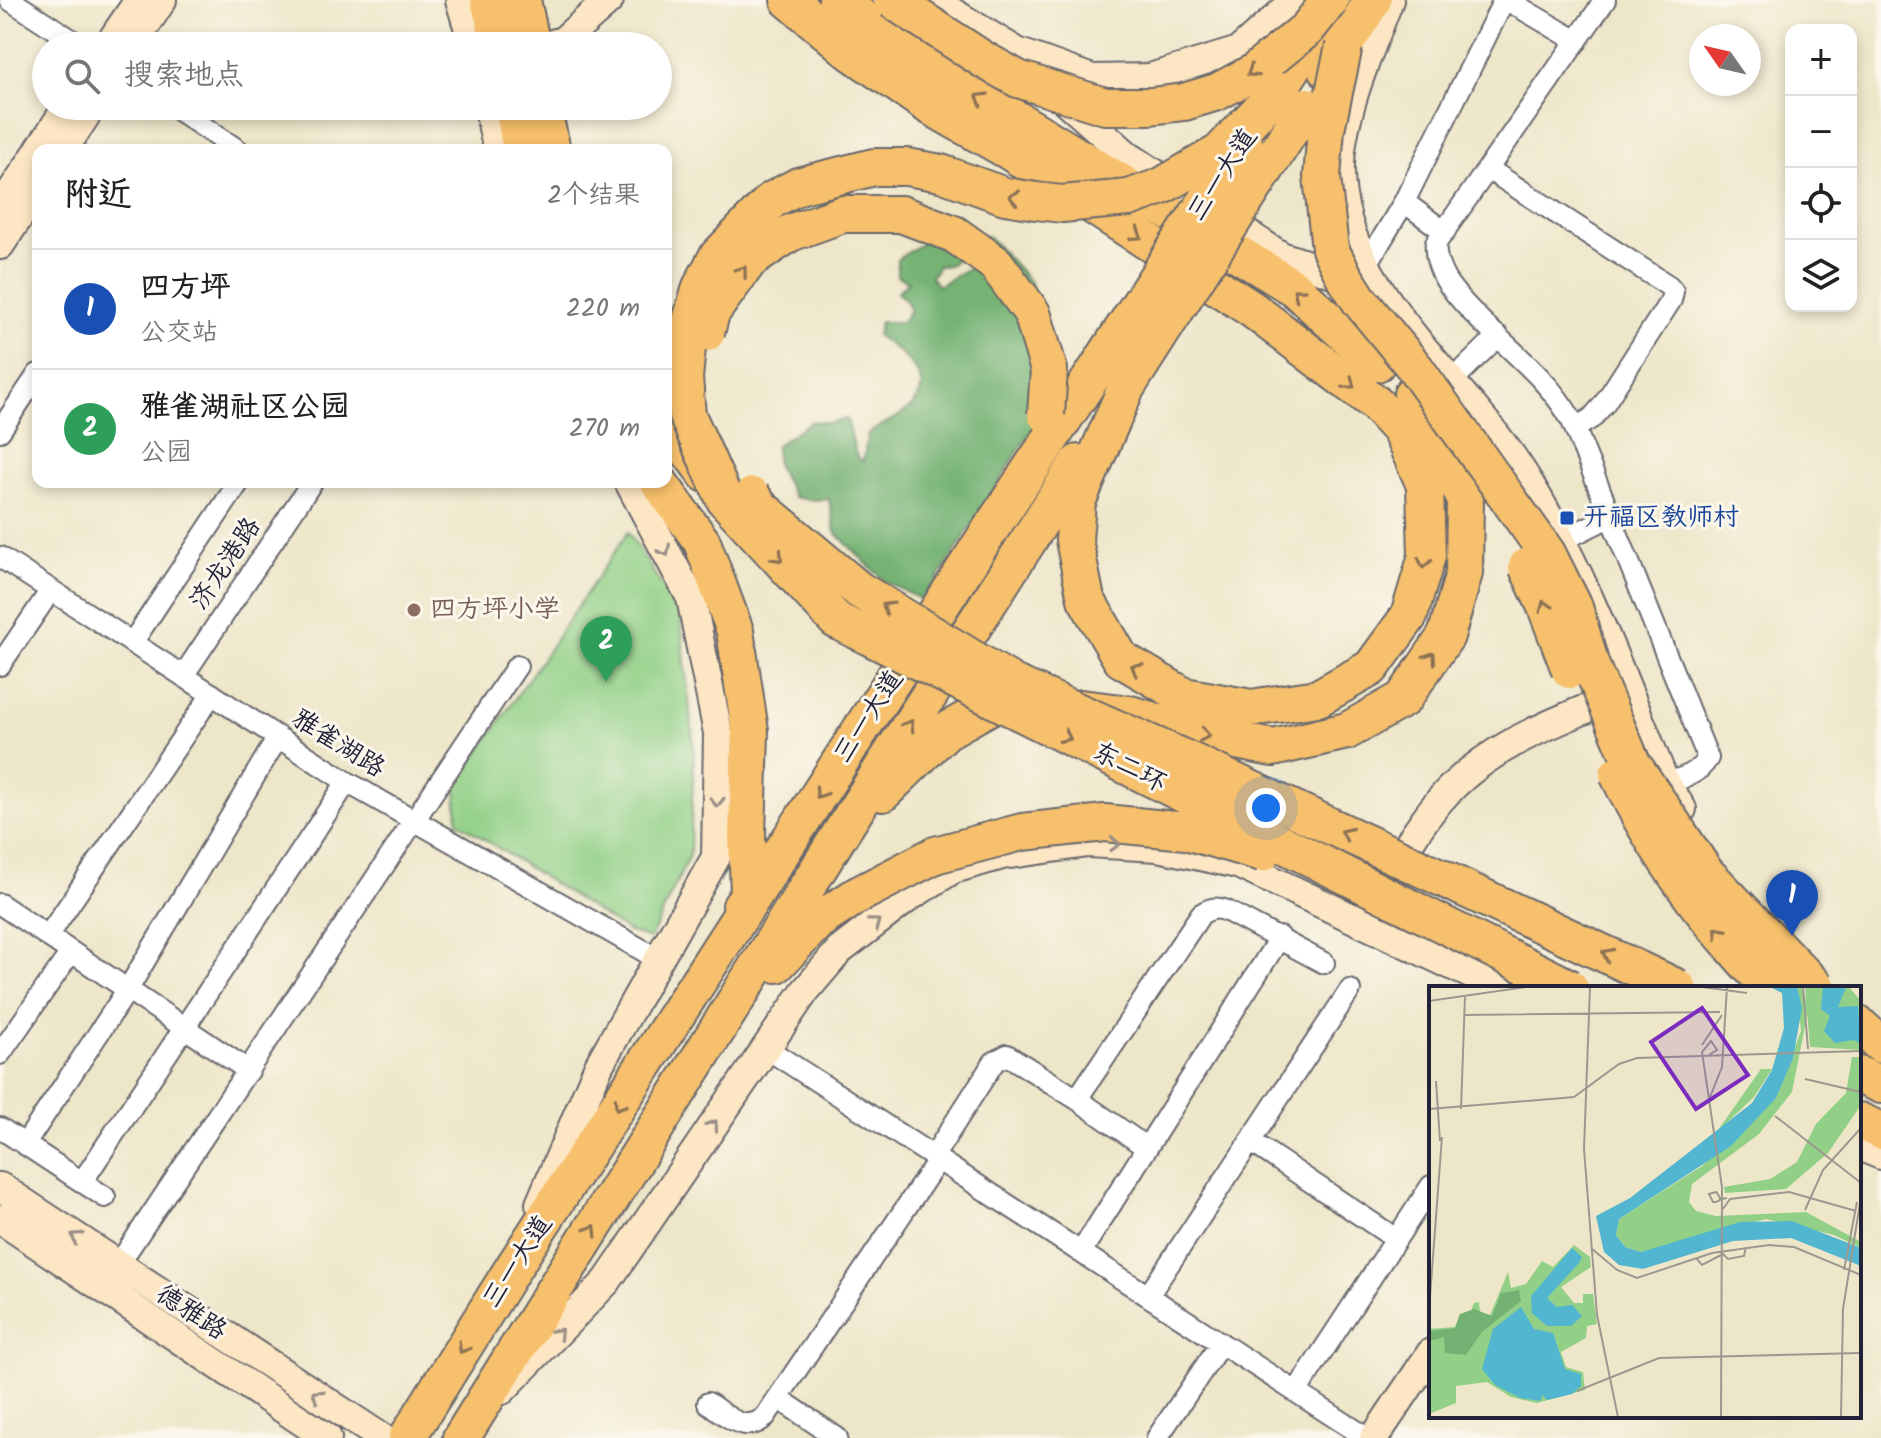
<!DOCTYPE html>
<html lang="zh">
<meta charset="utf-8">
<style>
:root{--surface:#fff;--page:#f6f6f6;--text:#222;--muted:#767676;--line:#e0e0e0;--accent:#d93025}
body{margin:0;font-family:Kalam,"LXGW WenKai TC",sans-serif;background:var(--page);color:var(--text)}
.controls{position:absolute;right:24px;top:24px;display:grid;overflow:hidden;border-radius:16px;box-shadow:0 4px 12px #0003}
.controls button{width:72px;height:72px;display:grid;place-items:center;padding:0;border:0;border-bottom:2px solid var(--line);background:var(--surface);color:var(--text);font:40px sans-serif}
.compass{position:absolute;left:1689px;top:24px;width:72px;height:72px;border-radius:50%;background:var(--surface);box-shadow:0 4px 12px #0003;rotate:304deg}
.you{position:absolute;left:1266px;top:808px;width:28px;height:28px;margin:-20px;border:6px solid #fff;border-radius:50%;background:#1a73e8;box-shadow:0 0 0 12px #1a73e833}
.badge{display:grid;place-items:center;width:52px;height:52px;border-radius:50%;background:var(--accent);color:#fff;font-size:26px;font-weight:700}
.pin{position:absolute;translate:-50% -66px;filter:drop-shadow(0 2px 4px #0008)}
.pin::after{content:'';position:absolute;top:42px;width:28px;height:24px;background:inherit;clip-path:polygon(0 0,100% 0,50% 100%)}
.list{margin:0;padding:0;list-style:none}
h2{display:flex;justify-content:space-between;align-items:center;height:104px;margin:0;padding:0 32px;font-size:34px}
h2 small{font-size:26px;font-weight:400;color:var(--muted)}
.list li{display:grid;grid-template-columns:52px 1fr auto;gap:24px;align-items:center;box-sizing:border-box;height:120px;padding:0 32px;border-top:2px solid var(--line)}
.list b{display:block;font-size:30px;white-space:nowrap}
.list p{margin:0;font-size:26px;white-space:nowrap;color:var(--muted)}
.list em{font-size:26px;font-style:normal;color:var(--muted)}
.icon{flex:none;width:44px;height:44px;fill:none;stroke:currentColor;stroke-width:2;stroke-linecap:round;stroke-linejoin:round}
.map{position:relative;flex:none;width:1881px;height:1438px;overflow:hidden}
.search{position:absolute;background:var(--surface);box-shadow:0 4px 12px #0003;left:32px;top:32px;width:640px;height:88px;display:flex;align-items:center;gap:20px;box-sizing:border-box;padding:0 28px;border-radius:44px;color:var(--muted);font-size:30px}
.panel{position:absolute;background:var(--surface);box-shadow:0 4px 12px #0003;left:32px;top:144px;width:640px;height:344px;border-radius:16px}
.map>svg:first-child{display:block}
.green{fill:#91d086;stroke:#5a7960;stroke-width:2}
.forest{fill:#74b273;stroke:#4b6a57;stroke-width:2}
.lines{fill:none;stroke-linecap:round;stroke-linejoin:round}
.street-casing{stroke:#69676d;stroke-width:24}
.secondary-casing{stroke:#69676d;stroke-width:32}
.highway-casing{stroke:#69676d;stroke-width:40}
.street{stroke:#fff;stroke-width:20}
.secondary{stroke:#fce6c4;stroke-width:28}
.highway{stroke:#f7c06c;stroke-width:36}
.highway-bridge-casing{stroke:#69676d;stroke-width:40;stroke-linecap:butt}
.highway-bridge{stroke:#f7c06c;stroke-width:36}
.oneway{stroke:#8c7154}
.oneway2{stroke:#9a8e86}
.transit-dot{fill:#1a4fb4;stroke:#fbf7ec;stroke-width:3}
.education-dot{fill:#8d6e63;stroke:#fbf7ec;stroke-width:3}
.labels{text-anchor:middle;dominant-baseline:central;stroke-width:6;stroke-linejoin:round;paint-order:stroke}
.street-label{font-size:26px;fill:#22223b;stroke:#fbf7ec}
.transit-label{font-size:26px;fill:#164399;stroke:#fbf7ec;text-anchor:start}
.education-label{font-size:26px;fill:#785e54;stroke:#fbf7ec;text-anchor:start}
.inset-road{fill:none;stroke:#9c9890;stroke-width:2}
.view{fill:#7b2cbf;fill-opacity:0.15;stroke:#7b2cbf;stroke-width:4}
.inset-edge{fill:none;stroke:#22223b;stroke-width:4}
</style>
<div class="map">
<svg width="1881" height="1438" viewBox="0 0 1881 1438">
<rect width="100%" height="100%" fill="#fbf7ec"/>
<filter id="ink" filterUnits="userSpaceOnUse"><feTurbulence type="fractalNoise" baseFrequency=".0125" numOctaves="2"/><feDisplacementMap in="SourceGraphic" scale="16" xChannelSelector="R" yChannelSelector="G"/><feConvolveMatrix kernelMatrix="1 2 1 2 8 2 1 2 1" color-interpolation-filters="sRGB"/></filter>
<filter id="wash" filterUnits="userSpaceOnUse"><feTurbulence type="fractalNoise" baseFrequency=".006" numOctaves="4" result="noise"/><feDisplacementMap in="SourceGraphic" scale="32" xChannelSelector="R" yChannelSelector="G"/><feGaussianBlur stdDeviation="1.8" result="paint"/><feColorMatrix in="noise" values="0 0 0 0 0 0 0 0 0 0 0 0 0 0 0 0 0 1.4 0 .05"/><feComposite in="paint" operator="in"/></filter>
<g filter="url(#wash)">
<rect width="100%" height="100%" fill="#eee6c9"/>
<path class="green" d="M628,532l52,82 14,136 -4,104 -40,85 -23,-8 -169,-109 -2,-36z"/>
<path class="forest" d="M972,234l17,3 42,46 29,102 -136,216 -40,-20 -49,-49 -6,-33 -19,1 -16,-3 -18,-33v-19l36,-24 17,2 18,-4 9,36 7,7 5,-28c12,-9 26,-14 38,-23 38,-29 -4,-58 -29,-75l3,-14h22l8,-12 -4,-10 -9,-7 11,-12 -11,-5v-16l28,-19 35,14 -10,10 -12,1 -7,11 7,9 32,-19z"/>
</g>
<g filter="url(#ink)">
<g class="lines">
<g class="street-casing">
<path id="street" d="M10,0l71,46
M1507,0l70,41
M1605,0l-169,243c-2,15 6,34 16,46 36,47 91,79 120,132l136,337c-11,17 -24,20 -43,25
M172,106l66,44
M1488,169l181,117 4,5 -2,9 -67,104 -12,14 -17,10
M1404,202l41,30
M1366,266l38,-64 100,-202
M1452,381l46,-45
M0,431l38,-57
M1561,541l50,-25
M0,557l347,225 311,177
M132,643l107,-161
M0,665l51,-75
M183,676l129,-194
M0,904l249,167
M48,936l164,-242
M766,1048l601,390
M0,1054l71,-102
M1077,1099l124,-185c10,-6 15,-7 26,-3l97,52
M0,1128l105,69
M1250,1141l146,98
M25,1144l103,-155 150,-252
M933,1157l61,-95 13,-7 70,44 70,49
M82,1182l265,-400
M1081,1252l199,-315
M118,1265l399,-599
M1148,1296l202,-306
M1296,1392l135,-206
M778,1398l59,40
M708,1403c18,12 37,32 57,14l173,-257
M1157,1438l64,-95"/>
</g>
<g class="secondary-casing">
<path id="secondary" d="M460,0l14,46
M932,0l85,52 75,27 58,-1 89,-27 57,-51
M1389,0c-18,48 -42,99 -48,150 -15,129 121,225 183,325 60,96 98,203 141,308l17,26
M108,46l31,-46
M132,46l30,-46
M545,46l18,-5 46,-41
M1017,52l14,18 97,86 153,100 76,25
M488,106l10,44
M39,150l29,-44
M63,150l29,-44
M0,209l38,-57
M0,245l38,-57
M1371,908c21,-36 41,-75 69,-108 47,-55 119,-80 183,-106
M1859,1146l22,9
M0,1187l382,251
M540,1204l59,-139 117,-208 2,-124 -27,-135 -62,-116
M0,1219l327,219
M502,1390l105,-109 198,-290 34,-40 70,-54 44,-28 49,-14 86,-12 70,4 80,17 262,124
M1374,1438l57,-85"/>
</g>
<g class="highway-casing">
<path id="highway" d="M489,0l12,46
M522,0l10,46
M789,0l62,52 77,53 79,45 246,160 122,93 25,27 25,55 2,71 -18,60 -38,52 -53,30 -67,10 -67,-12 -63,-37 -35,-60 -12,-59 3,-38 49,-114
M837,0l107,75 350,213 83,75
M1328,71l45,-71
M1278,91l47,-73
M513,106l8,44
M542,106l10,44
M666,421l40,53
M659,482l43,60 33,89 15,100 -3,106 2,57 -8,12
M1081,708l49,6 65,19 78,15 74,-17 56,-32 43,-63 18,-63 1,-75 -53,-104
M883,793l63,-62 57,-32 23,2
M777,964l41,-43 38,-25
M1859,1025l22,20
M1859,1075l22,10
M1859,1121l22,10
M407,1438l106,-170 471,-729 115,-173
M461,1438l376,-599 241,-376"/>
</g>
<use href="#street" class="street"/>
<use href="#secondary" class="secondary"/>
<use href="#highway" class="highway"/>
<g class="highway-bridge-casing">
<path id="highway-bridge" d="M892,0l92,60 34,19 87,27h46l33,-4 33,-10 37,-20 53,-43 23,-29
M1344,46l-18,83 -4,48 8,72 14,27 16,25 56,68 131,184 27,54 17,59 41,97 73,109 112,116
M1278,91l-58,61 -58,34 -33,12 -67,6 -26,-3 -31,-5 -64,-23 -34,-6h-33l-76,19 -26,14 -55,57 -16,30 -12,40 -5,51 3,37 38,85 111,120 734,368
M706,333l5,-20 38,-52 41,-28 53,-19h58l53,20 42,30 36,49 17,57 -3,44
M1099,366l145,-223
M1126,388l180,-282
M752,496l8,11 99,83 154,93 182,80 483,225
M1527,566l19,41 24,63
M1618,774c29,61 64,115 108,165 15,18 29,35 47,49
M856,896l79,-41 87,-23 83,-9 81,8 76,22"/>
</g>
<use href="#highway-bridge" class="highway-bridge"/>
</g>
<defs><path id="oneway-chevron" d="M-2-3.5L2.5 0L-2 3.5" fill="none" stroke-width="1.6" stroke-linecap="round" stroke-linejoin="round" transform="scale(2)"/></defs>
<g class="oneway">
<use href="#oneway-chevron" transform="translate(1252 72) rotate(146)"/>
<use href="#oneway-chevron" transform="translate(981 98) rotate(-148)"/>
<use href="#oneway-chevron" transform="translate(1014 197) rotate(-168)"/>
<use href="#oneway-chevron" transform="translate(1137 235) rotate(33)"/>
<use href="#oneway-chevron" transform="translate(742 271) rotate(-53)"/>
<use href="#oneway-chevron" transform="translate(1298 293) rotate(-141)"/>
<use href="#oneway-chevron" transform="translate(1350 384) rotate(37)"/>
<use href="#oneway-chevron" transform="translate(778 557) rotate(47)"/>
<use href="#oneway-chevron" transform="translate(1424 563) rotate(102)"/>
<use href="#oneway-chevron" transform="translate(1545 606) rotate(-113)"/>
<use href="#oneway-chevron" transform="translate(887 607) rotate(-149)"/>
<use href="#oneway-chevron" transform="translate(1431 657) rotate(-56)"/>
<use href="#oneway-chevron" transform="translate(1136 668) rotate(-150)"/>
<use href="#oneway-chevron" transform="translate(909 725) rotate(-58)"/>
<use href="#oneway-chevron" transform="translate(1205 735) rotate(11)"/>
<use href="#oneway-chevron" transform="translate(1066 737) rotate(27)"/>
<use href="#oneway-chevron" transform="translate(820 793) rotate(123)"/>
<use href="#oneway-chevron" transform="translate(1346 833) rotate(-155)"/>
<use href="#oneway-chevron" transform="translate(1719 932) rotate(-131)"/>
<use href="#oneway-chevron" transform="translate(1607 954) rotate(-154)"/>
<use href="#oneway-chevron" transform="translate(619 1105) rotate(123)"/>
<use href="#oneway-chevron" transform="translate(592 1230) rotate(-58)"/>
<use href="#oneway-chevron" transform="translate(463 1348) rotate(122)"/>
</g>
<g class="oneway2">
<use href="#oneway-chevron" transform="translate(665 551) rotate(62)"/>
<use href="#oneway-chevron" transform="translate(717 802) rotate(91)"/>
<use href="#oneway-chevron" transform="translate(1115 844) rotate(3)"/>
<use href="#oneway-chevron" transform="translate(875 923) rotate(-37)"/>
<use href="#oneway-chevron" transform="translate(713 1125) rotate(-56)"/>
<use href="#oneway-chevron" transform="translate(76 1237) rotate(-147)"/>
<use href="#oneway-chevron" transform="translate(558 1333) rotate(-47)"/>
<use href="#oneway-chevron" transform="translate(317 1395) rotate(-147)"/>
</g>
</g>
<rect class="transit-dot" x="1559" y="510" width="16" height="16" rx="4"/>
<circle class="education-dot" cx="414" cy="610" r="8"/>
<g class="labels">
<g class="street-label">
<text transform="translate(1223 175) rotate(-57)">三一大道</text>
<text transform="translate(226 564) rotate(-56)">济龙港路</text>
<text transform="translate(869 717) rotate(-57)">三一大道</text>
<text transform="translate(338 744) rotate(32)">雅雀湖路</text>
<text transform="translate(1129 768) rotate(27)">东二环</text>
<text transform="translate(518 1262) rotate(-57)">三一大道</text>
<text transform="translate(191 1313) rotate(33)">德雅路</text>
</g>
<g class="transit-label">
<text x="1583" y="518">开福区教师村</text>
</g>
<g class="education-label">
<text x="430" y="610">四方坪小学</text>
</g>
</g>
<g transform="translate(1429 986)">
<rect width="432" height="432" fill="#eee6c9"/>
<path d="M368,1h6l5,24 -16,81 -33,42 -67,50 -3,18 7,9 20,5 90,-4 55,30v6l-27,-13 -68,-16 -125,33 -16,-5 -9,-12 3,-16 83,-53 74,-68 25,-67zM376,1h44l12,14v49l-51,-3zM423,71h9v48l-33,48 -42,36 -61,4 -1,-6 46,-8 27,-17 19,-38 30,-31zM332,83h11l-18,28 -38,36zM145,259l16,12 1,10 -30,20 13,16h9v-9h10l4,30 -10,2 -1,12 -25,14 5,15 17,5 2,18 -48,13 -26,-6 -24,-15 -31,4v17l-27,11v-85l26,-2 5,-13 10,-1 4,-10 5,-1 1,11 10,2 18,-43 3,16 15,-4 16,-23 11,6z" fill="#91d086"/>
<path d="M90,304l2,11 -39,31 -16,23 -21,-2 -1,-16 -14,4 1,-10 24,-3 5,-14 14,-5 18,7 9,-23z" fill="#74b273"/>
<path d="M341,1h27l5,21 -9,50 -17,40 -45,48 -112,73 -3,16 9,12 16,5 99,-30 52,-1 69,27v18l-70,-28 -58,3 -90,28 -24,-4 -15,-13 -8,-36 34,-18 122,-95 20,-33 12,-42 -2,-35zM394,1h23l-8,20 20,-1 3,38 -7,-4 -19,3 -11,-12 6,-15 -9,-7zM143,262l10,9 -3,6 -32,35 10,9 15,-2 10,11 -11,10h-24l-15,-13 -1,-17zM92,321l13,22 19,4 12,36 16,5v12l-9,8 -25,6 -4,-5 -3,6 -20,-3 -25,-13 -13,-16 11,-40z" fill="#53b6d1"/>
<path class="inset-road" d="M161,1l-6,162 13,166 21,102M273,1l45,6M374,1l5,62M0,15l97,-14M35,29l256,-3M273,59l20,-30M280,69l8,-5 -6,-9 -9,11 20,135 -1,230M376,93l56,13M7,95l4,60M281,111l12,-30 5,-80M0,123l145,-12 45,-33 18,-6 224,-7M32,123l4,-113M346,130l86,67M291,214v-2l-1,-2 -3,-4 -7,2 4,8h3l6,-3 5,-1M294,223l7,-10 59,-7 67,19M376,224l18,-40 38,-42M162,262l26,22 20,8 75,-25 57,-8 25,2 67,28M293,267l6,6 16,-3 2,-9M267,272l6,7 19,-10M415,284l13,-68M0,324l13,-173M148,405l82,-33 202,-5M412,431l2,-108 18,-112"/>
<path class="view" d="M273,22l46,67 -52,34 -45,-67z"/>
<rect width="432" height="432" class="inset-edge"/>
</g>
</svg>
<div class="controls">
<button>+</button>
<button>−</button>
<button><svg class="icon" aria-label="locate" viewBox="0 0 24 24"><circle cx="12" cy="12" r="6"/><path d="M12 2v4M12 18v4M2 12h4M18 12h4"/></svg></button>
<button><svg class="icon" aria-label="layers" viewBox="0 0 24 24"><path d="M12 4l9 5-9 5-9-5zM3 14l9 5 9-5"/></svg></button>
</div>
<svg class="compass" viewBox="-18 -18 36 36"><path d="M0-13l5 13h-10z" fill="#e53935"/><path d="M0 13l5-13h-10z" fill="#767676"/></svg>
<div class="you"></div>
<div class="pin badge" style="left:1792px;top:936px;background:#1a4fb4">1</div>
<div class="pin badge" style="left:606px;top:682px;background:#2e9e5b">2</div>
<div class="search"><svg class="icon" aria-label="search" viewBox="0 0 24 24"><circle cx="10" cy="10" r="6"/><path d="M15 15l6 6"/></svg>搜索地点</div>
<section class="panel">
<h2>附近<small>2个结果</small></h2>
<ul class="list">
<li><span class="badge" style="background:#1a4fb4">1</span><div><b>四方坪</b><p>公交站</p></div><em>220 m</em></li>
<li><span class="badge" style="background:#2e9e5b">2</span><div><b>雅雀湖社区公园</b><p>公园</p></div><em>270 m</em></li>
</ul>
</section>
</div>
